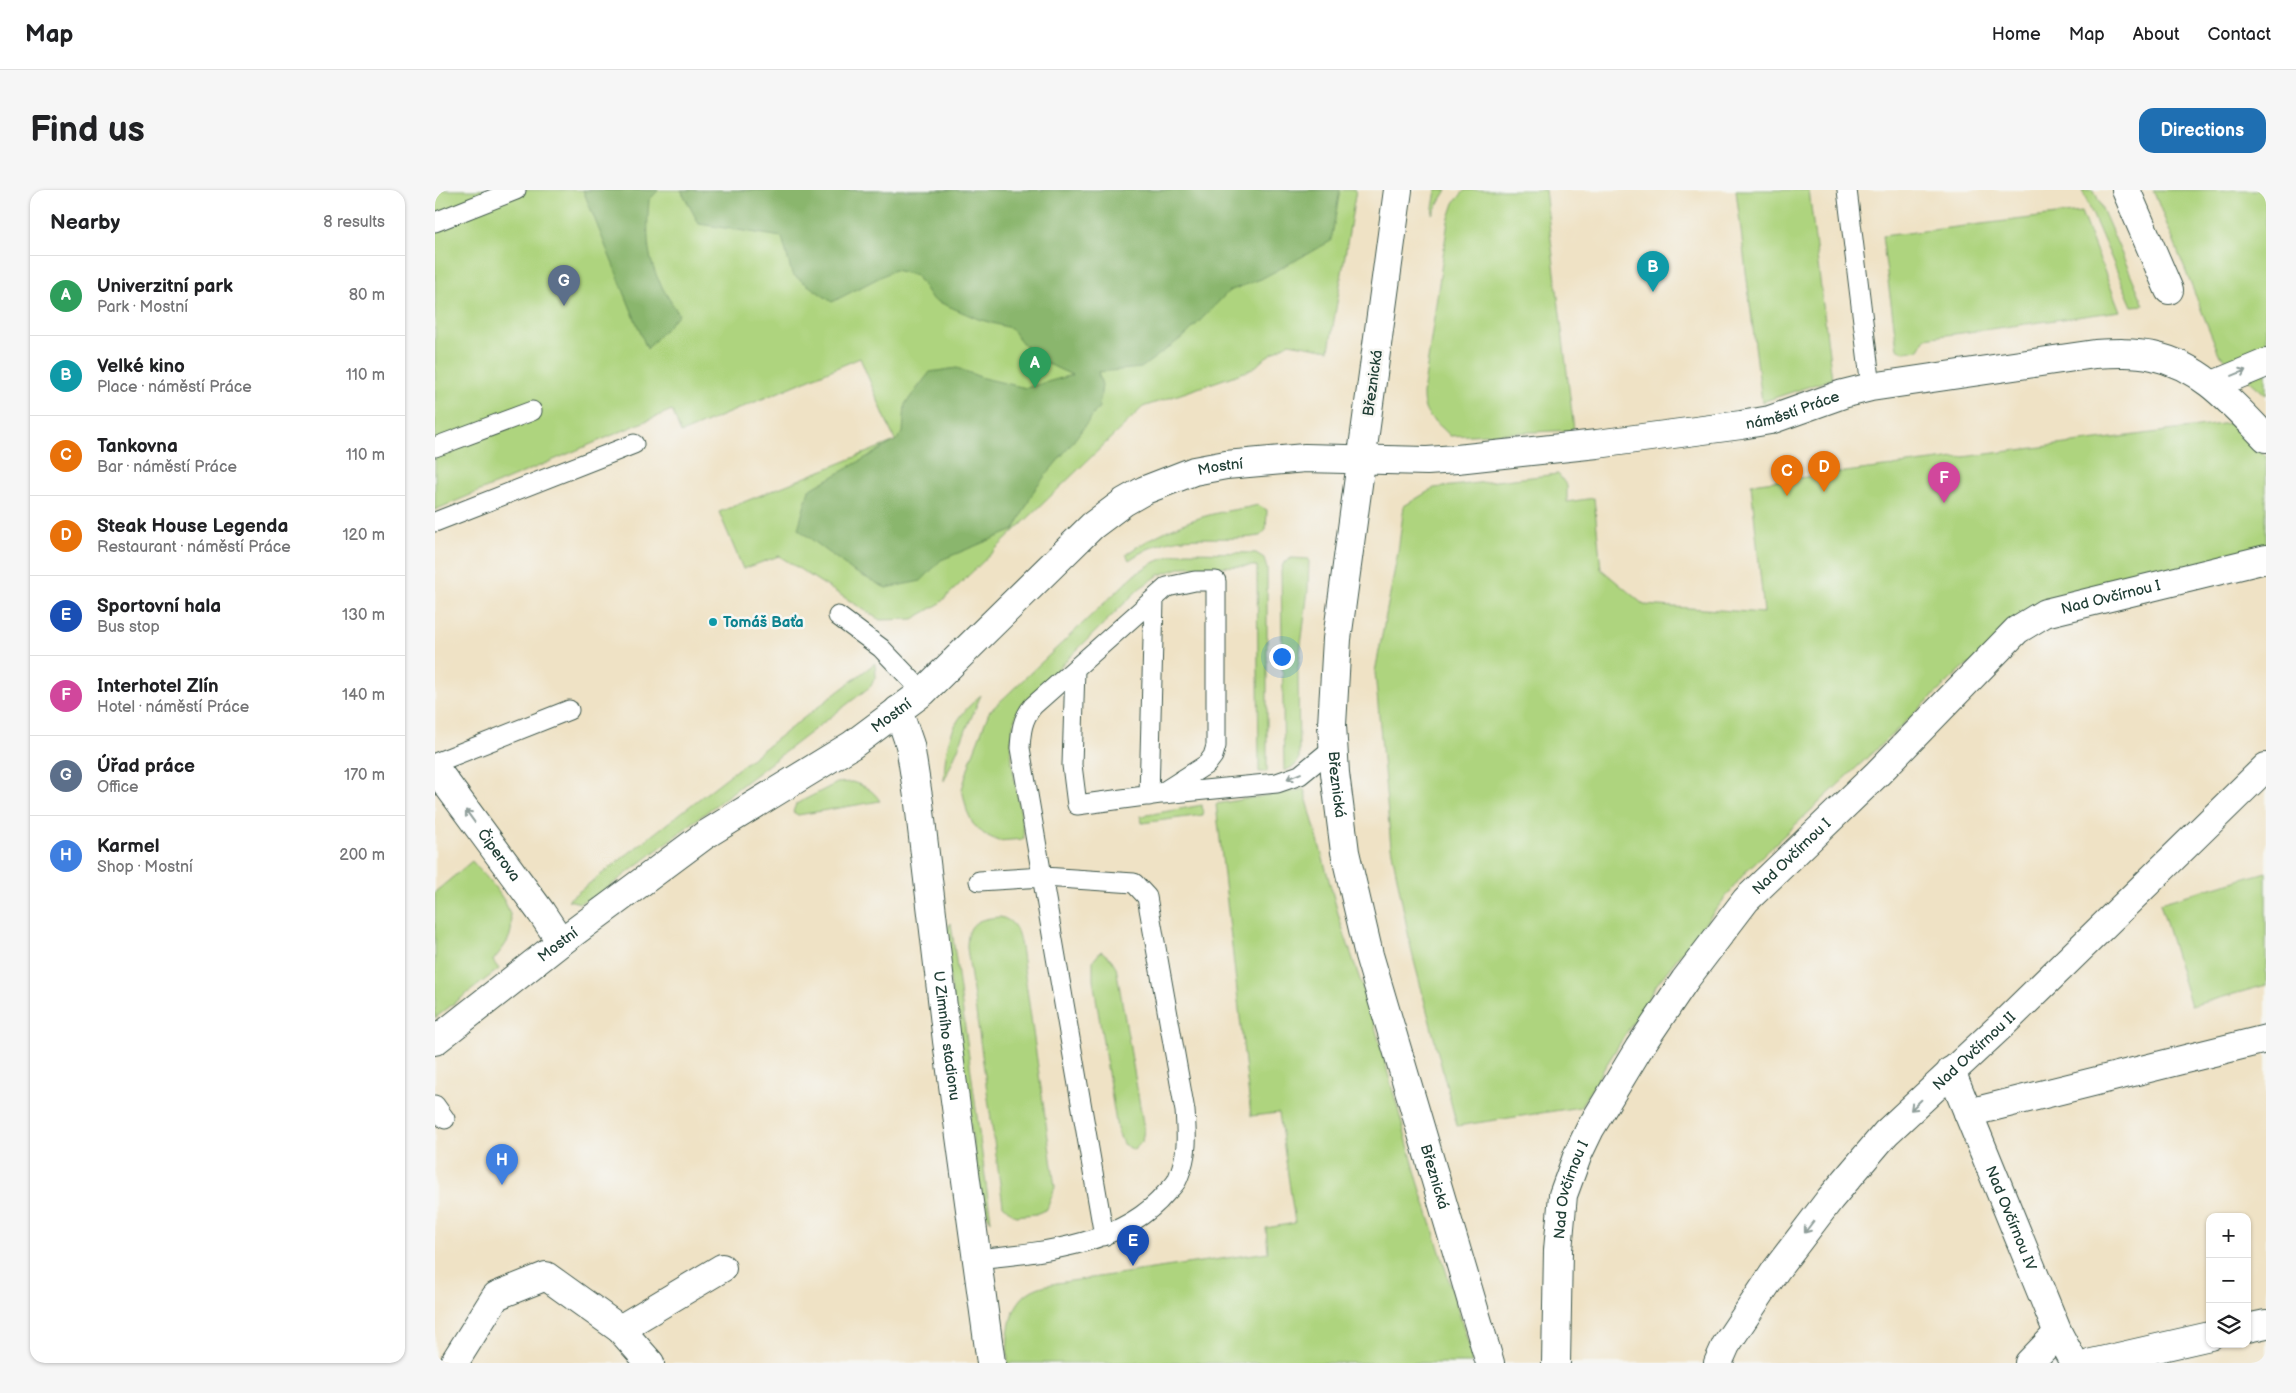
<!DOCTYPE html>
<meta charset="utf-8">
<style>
:root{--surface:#fff;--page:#f6f6f6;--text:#202124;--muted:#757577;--line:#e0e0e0;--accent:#1f6fb2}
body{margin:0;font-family:"Balsamiq Sans",sans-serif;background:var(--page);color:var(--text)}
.controls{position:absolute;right:15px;bottom:15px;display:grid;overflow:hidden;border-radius:10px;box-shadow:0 1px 4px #0004}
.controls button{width:45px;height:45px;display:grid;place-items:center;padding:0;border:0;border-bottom:1px solid var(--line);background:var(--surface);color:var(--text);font:25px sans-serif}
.you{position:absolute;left:846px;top:466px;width:18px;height:18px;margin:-12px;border:4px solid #fff;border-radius:50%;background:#1a73e8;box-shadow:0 0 0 8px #1a73e833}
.badge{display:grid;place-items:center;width:32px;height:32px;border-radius:50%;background:var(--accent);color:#fff;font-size:16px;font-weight:700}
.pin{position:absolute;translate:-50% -41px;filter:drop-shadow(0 1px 2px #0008)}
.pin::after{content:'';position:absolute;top:26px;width:18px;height:15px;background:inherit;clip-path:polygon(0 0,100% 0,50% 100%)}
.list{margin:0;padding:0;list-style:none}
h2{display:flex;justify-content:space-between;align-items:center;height:65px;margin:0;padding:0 20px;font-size:21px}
h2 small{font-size:16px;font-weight:400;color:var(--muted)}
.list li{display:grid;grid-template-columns:32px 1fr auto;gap:15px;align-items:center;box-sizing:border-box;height:80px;padding:0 20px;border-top:1px solid var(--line)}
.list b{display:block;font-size:19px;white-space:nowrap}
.list p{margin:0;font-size:16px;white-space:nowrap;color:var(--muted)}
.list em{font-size:16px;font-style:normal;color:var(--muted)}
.icon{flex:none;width:28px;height:28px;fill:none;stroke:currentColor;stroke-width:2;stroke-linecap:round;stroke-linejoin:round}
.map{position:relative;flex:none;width:1831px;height:1173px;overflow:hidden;border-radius:15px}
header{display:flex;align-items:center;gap:30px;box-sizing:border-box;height:70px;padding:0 25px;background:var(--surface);border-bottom:1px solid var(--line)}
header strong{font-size:24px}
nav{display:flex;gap:28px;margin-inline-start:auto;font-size:18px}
.intro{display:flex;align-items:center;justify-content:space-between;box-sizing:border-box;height:120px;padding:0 30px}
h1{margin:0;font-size:35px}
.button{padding:12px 22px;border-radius:15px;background:var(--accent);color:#fff;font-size:18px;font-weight:700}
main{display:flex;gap:30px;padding:0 30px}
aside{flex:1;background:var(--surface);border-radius:15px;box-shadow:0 1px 4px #0004}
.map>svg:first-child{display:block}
.green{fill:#aed47e;stroke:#668859}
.forest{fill:#8ab66d;stroke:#547a50}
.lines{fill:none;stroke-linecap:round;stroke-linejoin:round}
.lane-casing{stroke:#3e564a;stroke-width:21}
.street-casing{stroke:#3e564a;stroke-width:30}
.secondary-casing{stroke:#3e564a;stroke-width:30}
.lane{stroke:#fff;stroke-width:19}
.street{stroke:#fff;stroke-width:28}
.secondary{stroke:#fff;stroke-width:28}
.oneway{stroke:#8f9e9a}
.culture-dot{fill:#0f9aa8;stroke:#f6f6f2;stroke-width:2}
.labels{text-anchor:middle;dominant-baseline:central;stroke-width:5;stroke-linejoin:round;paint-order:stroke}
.street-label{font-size:15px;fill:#1f3d34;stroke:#f6f6f2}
.culture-label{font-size:15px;font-weight:bold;fill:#0d838f;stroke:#f6f6f2;text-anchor:start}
</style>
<header>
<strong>Map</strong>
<nav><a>Home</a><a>Map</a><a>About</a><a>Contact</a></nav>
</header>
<div class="intro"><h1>Find us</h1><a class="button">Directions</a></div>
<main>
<aside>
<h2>Nearby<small>8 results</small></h2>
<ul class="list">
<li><span class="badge" style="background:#2e9e5b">A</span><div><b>Univerzitní park</b><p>Park · Mostní</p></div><em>80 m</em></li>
<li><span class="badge" style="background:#0f9aa8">B</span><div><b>Velké kino</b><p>Place · náměstí Práce</p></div><em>110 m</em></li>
<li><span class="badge" style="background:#e8710a">C</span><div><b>Tankovna</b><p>Bar · náměstí Práce</p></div><em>110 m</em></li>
<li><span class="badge" style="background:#e8710a">D</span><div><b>Steak House Legenda</b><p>Restaurant · náměstí Práce</p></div><em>120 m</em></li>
<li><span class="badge" style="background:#1a4fb4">E</span><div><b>Sportovní hala</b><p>Bus stop</p></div><em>130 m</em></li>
<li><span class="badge" style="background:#d1479c">F</span><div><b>Interhotel Zlín</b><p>Hotel · náměstí Práce</p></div><em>140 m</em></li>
<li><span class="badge" style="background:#5c6f8a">G</span><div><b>Úřad práce</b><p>Office</p></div><em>170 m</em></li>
<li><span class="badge" style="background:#3f7fe0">H</span><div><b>Karmel</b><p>Shop · Mostní</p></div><em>200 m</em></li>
</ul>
</aside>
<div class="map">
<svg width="1831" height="1173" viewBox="0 0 1831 1173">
<rect width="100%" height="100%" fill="#f6f6f2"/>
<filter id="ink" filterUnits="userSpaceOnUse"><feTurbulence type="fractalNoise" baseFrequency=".02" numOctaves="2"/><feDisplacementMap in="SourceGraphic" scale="10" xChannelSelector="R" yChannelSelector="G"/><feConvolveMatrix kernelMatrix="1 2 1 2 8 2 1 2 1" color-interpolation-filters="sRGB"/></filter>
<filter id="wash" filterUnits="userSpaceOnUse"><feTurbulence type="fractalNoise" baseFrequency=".0096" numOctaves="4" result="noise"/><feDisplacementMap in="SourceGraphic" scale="20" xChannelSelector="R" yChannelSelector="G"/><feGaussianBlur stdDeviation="1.12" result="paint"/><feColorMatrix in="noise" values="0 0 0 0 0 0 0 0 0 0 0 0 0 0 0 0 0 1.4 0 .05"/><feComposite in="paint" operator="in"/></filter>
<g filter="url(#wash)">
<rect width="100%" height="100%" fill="#efe2c5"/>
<path class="green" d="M0,0h921l-27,160 -40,-7 -23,14 -13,12 -110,38 -204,197 -26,15 -33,1 -101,-64 -36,13 -24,-57 176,-71 -35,-83 -179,75 -9,-23 -237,100z
M1001,0h11l-15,24z
M1030,0h80l29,240 -124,6c-15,-18 -27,-16 -27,-42l25,-173 6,-18z
M1301,0h73l23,189 -70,23z
M1647,0h12l50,115 -12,1z
M1718,0h113v205l-47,-41z
M1646,22l39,99 -195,27 -6,12 -15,2 -7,-4 -15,-112z
M1795,233l36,33v114l-211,49 -92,49 -216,202 -90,114 -77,123 -123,19 -45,-173 -21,-106 -16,-175 23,-120 6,-46 30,-18 124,-14 9,12v16l27,-4 7,71 43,36 120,8 -13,-129z
M823,315l9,5 -1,20 -6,6c-51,8 -82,-10 -131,24l-3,-6c27,-18 55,-32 87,-40 15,-4 30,-5 45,-9z
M751,362l70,1 8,5 3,11v203h-8l-2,-206 -74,1 -24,8 -19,13 -117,115c-26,36 -1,95 1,136l-26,2 -14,-7 -11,-10 -6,-13 -5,-22 9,-30 18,-47 145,-137c17,-12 31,-19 52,-23z
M856,368l18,1 -1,31 -10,79 1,89 -4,8 -11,5 -3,-200 2,-7z
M440,473l1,12 -5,11 -270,207 -21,10 -12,-3z
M546,505l-37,86c1,-38 7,-61 37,-86z
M417,592c13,4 21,8 28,19l-82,14 -5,-3 3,-8 41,-21z
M869,599l37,135 30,88 47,169 52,167 2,15h-464c-2,-26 0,-64 29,-75 6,-3 13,-3 20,-5l211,-31 -2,-24 29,-5 -16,-110 -28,3 -35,-312z
M767,615l1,10 -61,8 -1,-7z
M37,671c17,20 52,51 35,81 -4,7 -10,13 -14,19l6,8 -64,49v-126z
M1831,682v113l-75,21 -31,-103z
M565,727c16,4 18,15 21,30l34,240 -8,22 -11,5 -21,2 -12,-11 -36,-257c0,-25 9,-29 33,-31z
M516,733l40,298 -9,-14 -37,-263 3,-17z
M666,761l10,8 5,8 28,162 -2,13 -8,8 -11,-6 -6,-15 -24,-150v-18z"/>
<path class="forest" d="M148,0h76l-10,10c-4,53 0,70 30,114l-32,35z
M246,0h659l-9,51 -70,38 -32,12 -42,43 -46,34 -43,4 4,13 -3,22 -30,40 -33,40 -22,43 -73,30 -20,21 -35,7 -33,-17 -55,-42 11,-39 86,-49 8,-8 2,-29 25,-32 27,-4 26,10 43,10 46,-13 -37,-17 -25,-30 -32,-9 -46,-20 -16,-24 -22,-5 -62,32 -40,-28 -10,-37 -83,-13z"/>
</g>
<g filter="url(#ink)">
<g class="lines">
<g class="lane-casing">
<path id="lane" d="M1412,0l24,197
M0,32l81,-32
M0,257l97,-36
M0,332l199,-78
M403,426l43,32 42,44
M640,479l-3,96 5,40 83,-11 47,-30 6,-8 3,-10v-165h-21l-28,6 -134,119c-11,13 -12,26 -13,42l84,488
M0,573l134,-53
M728,604l114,-11 23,-8 33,-27
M714,606l5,-197
M0,915l10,14
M542,1069c64,-7 145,-13 189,-66 4,-4 10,-9 12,-15 10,-24 9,-41 7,-67l-38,-214 -13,-14 -90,-6 -65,4"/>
</g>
<g class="street-casing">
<g id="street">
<path d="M1691,0l43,100"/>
<path d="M1778,195l53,-22"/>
<path id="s1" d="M463,520l12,35 9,58 28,238 44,322"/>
<path id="s2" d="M0,578l106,144 20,30"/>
<path id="s3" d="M0,851l126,-99 144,-107 147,-90 71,-53 169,-166 32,-24 21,-12 49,-19 32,-6 79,-7 122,3 30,-2 140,-15 144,-19 29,-5 73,-26 28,-7 224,-33c19,-1 39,-2 58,2 48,10 80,48 113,82"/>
<path id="s4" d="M1516,881l107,262 16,30"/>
<path d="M1533,923l298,-74"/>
<path d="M1812,1138l19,-4"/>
<path d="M185,1139l102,-61"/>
<path d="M19,1173l42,-67 50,-20 74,53 30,34"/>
<path id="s5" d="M1121,1173l2,-113 5,-55 15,-41 12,-25 49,-81 46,-68 61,-80 132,-127 139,-143 28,-17 221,-54"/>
<path id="s6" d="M1283,1173l8,-18 50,-75 54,-71 56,-66 117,-109 263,-257"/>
<path d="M1594,1173l29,-30"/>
<path d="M1657,1173l118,-27"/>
</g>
</g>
<g class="secondary-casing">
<g id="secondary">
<path id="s7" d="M963,0l-61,449 -5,86 3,48 10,79 24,103 121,408"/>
</g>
</g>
<use href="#lane" class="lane"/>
<use href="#street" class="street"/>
<use href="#secondary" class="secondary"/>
</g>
<defs><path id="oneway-shaft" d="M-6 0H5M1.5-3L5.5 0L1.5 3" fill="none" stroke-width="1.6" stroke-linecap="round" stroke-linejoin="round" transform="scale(1.25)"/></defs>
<g class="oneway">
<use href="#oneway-shaft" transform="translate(1804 183) rotate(-23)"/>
<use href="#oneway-shaft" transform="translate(859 586) rotate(158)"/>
<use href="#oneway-shaft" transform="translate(35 626) rotate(-126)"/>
<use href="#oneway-shaft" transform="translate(1481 915) rotate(136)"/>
<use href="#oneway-shaft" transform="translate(1374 1037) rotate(127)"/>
</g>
</g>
<circle class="culture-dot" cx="278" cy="432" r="5"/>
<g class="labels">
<g class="street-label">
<text transform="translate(938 193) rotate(-82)">Březnická</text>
<text stroke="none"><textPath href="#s3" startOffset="1558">náměstí Práce</textPath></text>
<text stroke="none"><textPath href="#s3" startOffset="981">Mostní</textPath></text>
<text stroke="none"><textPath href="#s5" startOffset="1000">Nad Ovčírnou I</textPath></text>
<text stroke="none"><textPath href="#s3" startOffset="561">Mostní</textPath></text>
<text stroke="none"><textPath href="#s7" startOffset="599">Březnická</textPath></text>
<text stroke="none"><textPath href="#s2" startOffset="108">Čiperova</textPath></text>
<text stroke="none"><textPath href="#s5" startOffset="580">Nad Ovčírnou I</textPath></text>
<text stroke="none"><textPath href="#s3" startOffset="156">Mostní</textPath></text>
<text stroke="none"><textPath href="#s1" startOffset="330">U Zimního stadionu</textPath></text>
<text stroke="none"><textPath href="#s6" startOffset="406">Nad Ovčírnou II</textPath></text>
<text stroke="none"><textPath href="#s7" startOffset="1004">Březnická</textPath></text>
<text stroke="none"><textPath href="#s5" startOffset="175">Nad Ovčírnou I</textPath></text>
<text stroke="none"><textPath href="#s4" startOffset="159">Nad Ovčírnou IV</textPath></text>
</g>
<g class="culture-label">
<text x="288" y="432">Tomáš Baťa</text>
</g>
</g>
</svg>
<div class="controls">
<button>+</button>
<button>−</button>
<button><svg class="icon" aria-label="layers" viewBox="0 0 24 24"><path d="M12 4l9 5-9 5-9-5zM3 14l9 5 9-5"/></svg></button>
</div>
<div class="you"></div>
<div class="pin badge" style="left:600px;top:198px;background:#2e9e5b">A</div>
<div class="pin badge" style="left:1218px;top:102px;background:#0f9aa8">B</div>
<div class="pin badge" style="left:1352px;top:306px;background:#e8710a">C</div>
<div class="pin badge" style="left:1389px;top:302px;background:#e8710a">D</div>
<div class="pin badge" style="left:698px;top:1076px;background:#1a4fb4">E</div>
<div class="pin badge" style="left:1509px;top:313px;background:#d1479c">F</div>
<div class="pin badge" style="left:129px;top:116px;background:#5c6f8a">G</div>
<div class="pin badge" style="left:67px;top:995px;background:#3f7fe0">H</div>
</div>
</main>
